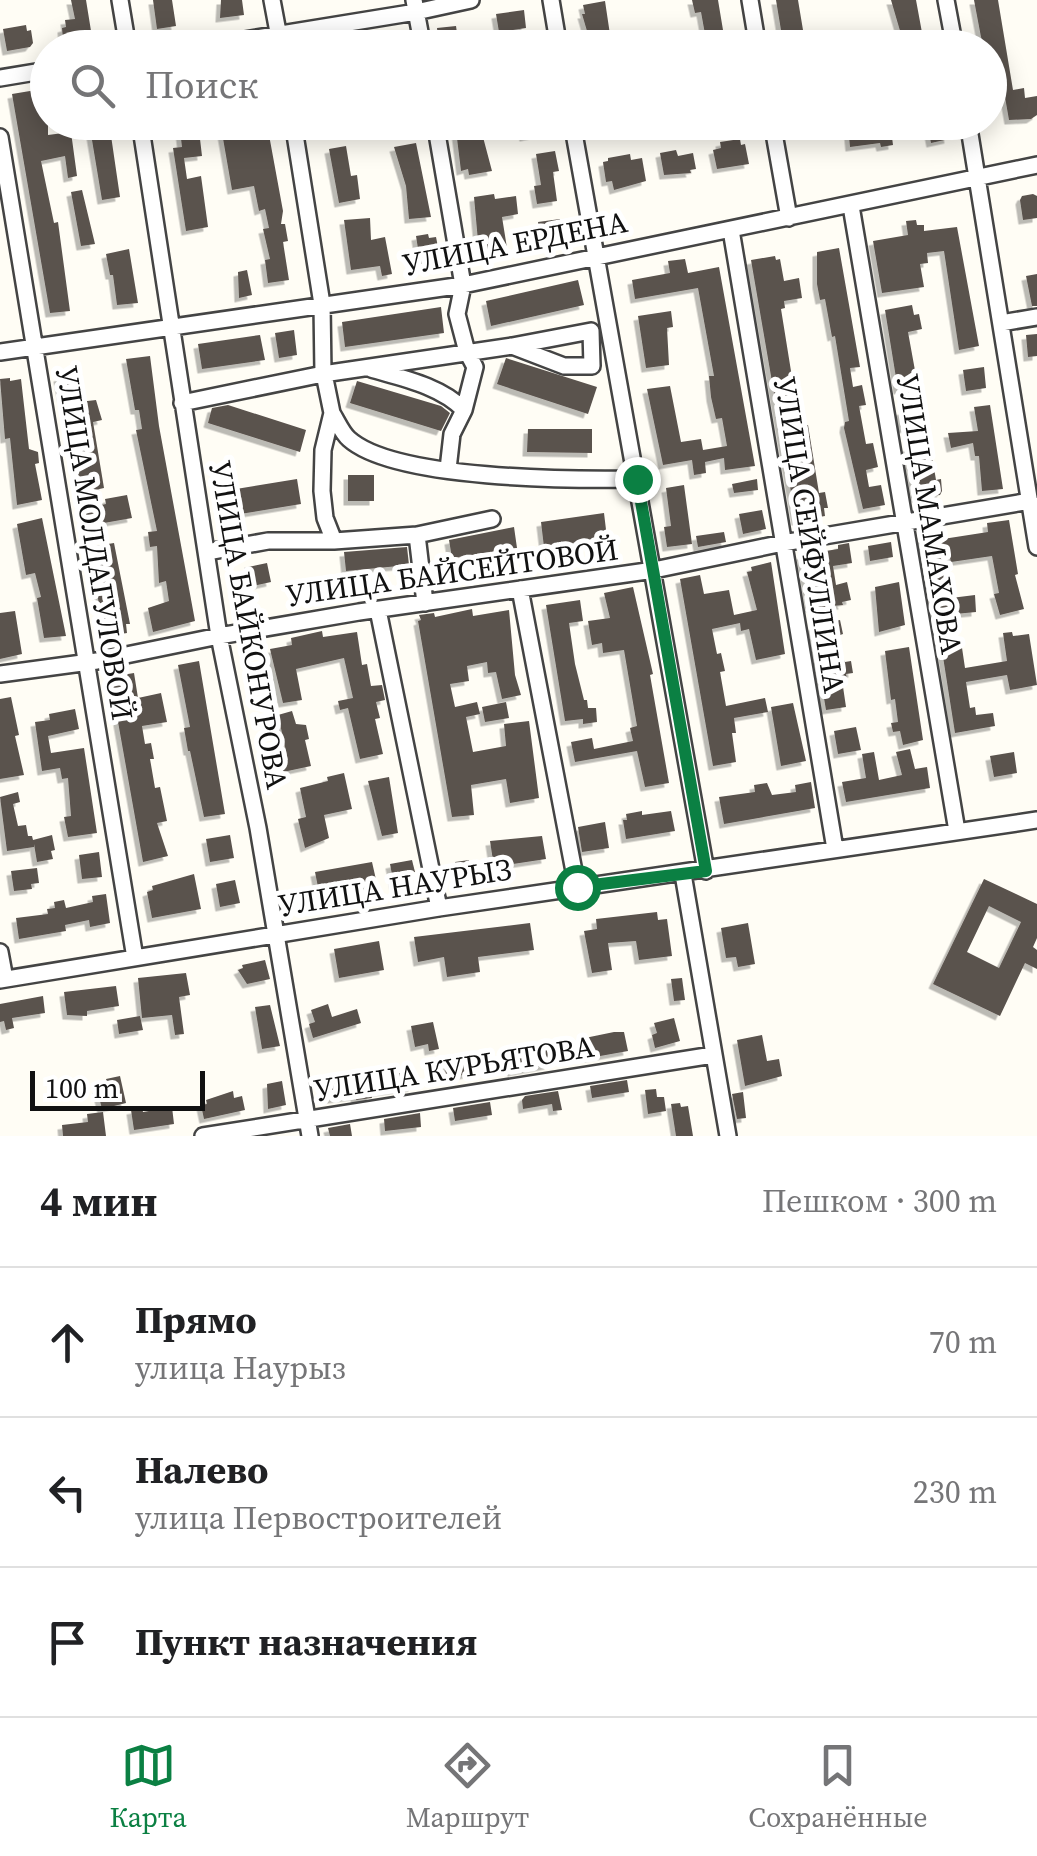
<!DOCTYPE html>
<html lang="ru">
<meta charset="utf-8">
<style>
:root{--surface:#fff;--page:#f6f6f6;--text:#202124;--muted:#757577;--line:#e0e0e0;--accent:#0b8043}
body{margin:0;font-family:"Source Serif 4",serif;background:var(--page);color:var(--text)}
.scale{position:absolute;left:30px;bottom:25px;width:175px;box-sizing:border-box;padding-left:10px;border:5px solid #111;border-top:0;font-size:28px;line-height:35px;white-space:nowrap;color:#111;-webkit-text-stroke:8px #fff;paint-order:stroke}
.stop{position:absolute;width:30px;height:30px;margin:-22px;border:8px solid #0b8043;border-radius:50%;background:#fff}
.stop.end{background:#0b8043;border-color:#fff;box-shadow:0 2px 10px #0008}
.list{margin:0;padding:0;list-style:none}
h2{display:flex;justify-content:space-between;align-items:center;height:130px;margin:0;padding:0 40px;font-size:42px}
h2 small{font-size:32px;font-weight:400;color:var(--muted)}
.list li{display:grid;grid-template-columns:65px 1fr auto;gap:30px;align-items:center;box-sizing:border-box;height:150px;padding:0 40px;border-top:2px solid var(--line)}
.list b{display:block;font-size:38px;white-space:nowrap}
.list p{margin:0;font-size:32px;white-space:nowrap;color:var(--muted)}
.list em{font-size:32px;font-style:normal;color:var(--muted)}
.icon{flex:none;width:55px;height:55px;fill:none;stroke:currentColor;stroke-width:2;stroke-linecap:round;stroke-linejoin:round}
.map{position:relative;flex:none;width:1037px;height:1136px;overflow:hidden}
.search{position:absolute;background:var(--surface);box-shadow:0 5px 25px #0003;left:30px;right:30px;top:30px;height:110px;display:flex;align-items:center;gap:25px;box-sizing:border-box;padding:0 35px;border-radius:55px;color:var(--muted);font-size:38px}
.sheet{height:580px;background:var(--surface)}
nav{display:flex;justify-content:space-around;align-items:center;box-sizing:border-box;height:140px;border-top:2px solid var(--line);background:var(--surface);font-size:28px;color:var(--muted)}
nav a{display:grid;justify-items:center;gap:5px}
nav .on{color:var(--accent)}
.map>svg:first-child{display:block}
.building{fill:#5a524d;fill-rule:evenodd;filter:url(#shadow)}
.lines{fill:none;stroke-linecap:round;stroke-linejoin:round}
.minor-casing{stroke:#444;stroke-width:20}
.minor{stroke:#fff;stroke-width:15}
.route{stroke:#0b8043;stroke-width:12}
.labels{text-anchor:middle;dominant-baseline:central;stroke-width:10;stroke-linejoin:round;paint-order:stroke}
.street-label{font-size:30px;fill:#111;stroke:#fff}
</style>
<div class="map">
<svg width="1037" height="1136" viewBox="0 0 1037 1136">
<defs>
<filter id="shadow"><feDropShadow dx="-4.5" dy="4.5" stdDeviation="0" flood-color="#0004"/></filter>
</defs>
<rect width="100%" height="100%" fill="#fffdf5"/>
<path class="building" d="M71,0h15l6,37 -29,2 -1,-11 4,-1 -1,-7 10,-1z
M153,0h19l4,26 -19,3z
M221,0h21l2,15 -24,3z
M692,0h26l6,36h4l2,12h-28l-2,-13 5,-1 -4,-22 -6,1z
M776,0h22l8,48h-22z
M891,0h25l7,38 -20,3z
M974,0h24l15,90 11,-2 1,10 12,-2v19l-6,4 -22,1 -4,-23 -15,3v-52h-5l-4,-11z
M605,1l7,47h-20l-10,-34h3l-2,-9z
M524,10l2,18 -27,4 -3,-18z
M26,25l1,6 4,-1 2,13 -3,4 -23,4 -4,-22z
M456,26l3,21 -20,1 -2,-20z
M48,88v47l23,-3 6,44 -9,2 -3,-22 -24,5 13,62 4,-1 12,89 -20,2 -38,-219z
M82,122h27l11,75 -18,3 -11,-66 -6,1z
M179,122h19l4,34 -18,2 3,21 14,-3 7,51 -22,4 -13,-83 9,-1z
M321,122h37l1,4 -36,8z
M455,122h24l13,49 -23,4 -1,-6 -7,2z
M522,122h19l2,11 -19,4z
M798,122h22l1,8 -21,4z
M868,122h22l3,23 -12,2 -1,-4 -30,4 -2,-21z
M241,123l1,5 25,-4 16,87 -2,13h4l3,17 -5,1 6,38 -21,3 -3,-23 5,-1 -7,-30 6,-1 -4,-19 -6,2 -5,-25 -22,4 -11,-63z
M947,129l2,10 -18,4 -2,-10z
M740,139l1,6 4,-1 4,20 -32,5 -4,-19 8,-2 -1,-6z
M416,143l15,74 -22,2 -3,-33 -12,-39z
M346,146l5,30 6,-1 3,24 -21,4 -10,-54z
M676,150l2,6 15,-3 3,16 -6,1 1,3 -27,2 -4,-22z
M555,151l4,20 -6,1 4,29 -20,3 -3,-18 7,-1 -5,-31z
M630,154l1,6 11,-2 4,23 -32,9 -2,-9 -6,1 -3,-20 5,-1v-3z
M82,190l13,54 -14,2 -10,-54z
M494,194l1,5 21,-3 2,18 -16,3 5,31 -28,4 -5,-55z
M1033,194l4,2v22l-14,2 -3,-20 2,-4z
M370,218l1,22 14,-3 7,37 -10,2 -2,-10 -29,4 -7,-50z
M560,219l2,16 -22,3 -2,-16z
M916,220l1,5h7v6l33,-4 22,119 -20,4 -15,-99 -17,2 1,10 -8,1 4,23 -42,6 -9,-52 35,-6 -2,-14z
M428,234l1,4 7,-1 4,20 -20,4 -4,-25z
M839,248l21,119 -10,1 3,19 9,-2 4,20 -7,1 7,38 7,-1 5,24 -12,3 3,17 12,-2 4,20 -22,4 -19,-81 1,-6 4,-1 -14,-85 -3,1 -7,-38 -5,1 -3,-16v-32z
M129,249l9,54 -21,2 -4,-30h-3l-4,-21z
M775,256l1,4 4,-1 4,22 15,-3 3,20 -18,3 1,7 -4,1 19,118 8,-2 11,68 6,-1 3,16h-4l1,8 -29,5 -45,-261z
M685,259l3,14 31,-6 36,199 -30,4 -1,-12 -19,4 1,11 -12,2 -2,-15 -29,5 -16,-76 23,-3 11,56 20,-3 2,11 24,-4 -5,-28 -6,1 -5,-22 -2,-21h5l-16,-88 -63,11 -3,-19 38,-7 -2,-12z
M247,270l5,25 -13,3 -1,-26z
M1037,274v32h-5l-6,-30z
M578,280l6,25 -93,21 -5,-25z
M912,305l2,10 5,-1 3,15 -14,3 10,55 -20,3 -13,-80z
M441,307l3,26 -99,14 -3,-25z
M671,311l2,16 -6,1 2,37 -23,3 -8,-52z
M294,330l3,25 -18,3 -4,-25z
M1037,334v22l-9,1 -2,-22z
M260,335l5,25 -63,9 -4,-25z
M150,356l9,70 36,195 -42,11 -5,-24 21,-7 -3,-20 -7,2 -2,-37 -7,1 -2,-15 9,-1 -21,-101 6,-1 -3,-19h-4l-9,-51z
M506,358l91,29 -9,27 -91,-30z
M984,367l2,21 -20,3 -3,-21z
M74,374l5,28 17,-2 6,20 -9,2 11,66 -23,5 -15,-96 -4,1 -4,-21z
M10,378v3l11,-2 8,70 9,3 1,11 -4,1 7,36 -25,5 -7,-67 -5,1 -5,-60z
M357,381l84,25 9,7 -9,18 -91,-28z
M228,405l78,25 -6,22 -92,-29 4,-15z
M990,405l13,84 -21,2 -3,-35h-4l-2,-13 -22,5 -3,-15 30,-2 -4,-24z
M922,407l3,18 -23,4 -3,-18z
M528,429h64v24l-65,-1z
M930,444l6,36 5,-1 1,12 -2,4 -24,3 -9,-51z
M348,475h26v26h-26z
M297,479l4,25 -67,11 -4,-25z
M757,479l1,11 -24,3 -2,-9z
M684,485l8,59 -25,3 -3,-20 7,-1 -5,-38z
M127,495l5,23 -45,8 -3,-17 22,-5 -1,-5z
M762,510l4,19 -23,5 -4,-20z
M604,513l3,25 -63,9 -3,-25z
M42,518l24,118 -22,2 -7,-40 4,-1 -6,-24 -9,2 -9,-51z
M1009,520l9,54 -3,1 9,34 -24,6 -6,-21 5,-1 -7,-37 -41,6 -1,-4 -23,3 -6,-23 21,-4 1,5 45,-7 -1,-9z
M514,527l3,21 -65,10 -3,-18z
M724,532l2,10 -28,5 -2,-11z
M891,542l2,15 -23,4 -2,-15z
M114,543l16,81h-4l1,9 -23,4 -14,-90z
M849,543l3,20 -19,3 3,19 11,-3 4,18 -9,2 1,3 -33,3 -9,-53 37,-6v-4z
M407,547l2,18 -63,6 -2,-19z
M771,562l14,92 -29,6 -7,-31 -8,2 -1,-8 -28,6 5,25 4,-1 4,18 -5,1 6,34 39,-8 3,14 -34,6 2,15h-4l4,29 -23,4 -33,-187 20,-4 4,19 25,-4 5,25 23,-5 -10,-38 5,-1 -1,-4z
M267,563l4,19 -23,5 -4,-19z
M947,574l4,24 24,-3 1,17 -21,2 1,8 -19,3 -8,-48z
M899,582l6,43 -26,7 -4,-45z
M633,587l20,87 -3,1 19,108 -24,4 -8,-36 -62,11 -4,-20 21,-4 2,11 39,-8 -3,-13 7,-2 -13,-76 -21,3 -1,-10 -10,2 -4,-24 22,-3 -6,-25z
M580,600l3,21 -14,2 6,41 9,36h3l1,8h8l1,14 -14,2v-5l-18,2 -19,-116z
M472,609l1,7 36,-6 6,65 6,20 -19,4 -6,-27 -8,1 -1,-11 -20,4 2,15 -19,3 5,23 22,-5 3,12 -14,3 7,35 33,-6 -2,-22 25,-3 10,77 -29,5 -4,-24 -35,6 3,30 -22,2 -34,-196 3,-1 -2,-5 15,-2 1,4z
M15,611l7,43 -22,5v-46z
M840,620l3,14 -6,2 5,21 3,5 6,-1 2,12 -7,1 1,5 -5,1 4,27 -20,3 -14,-84z
M322,631l1,6 34,-5 5,33 5,-1 4,22 11,-1 3,15 -9,2 4,16 -5,1 8,35 -23,5 -12,-51 -8,2 -2,-9 15,-3 -9,-40 -48,11 6,31 -19,3 -13,-54 22,-4 -1,-7z
M1012,632l1,4 16,-2 8,51 -27,5 -3,-15 -41,7 4,26 5,-1 1,8 17,-2 2,13 -40,7 -14,-89 20,-3 4,27 42,-7 -4,-28z
M909,647l14,93 -20,5 -3,-14 -7,1 -2,-9 7,-1 -3,-23 -4,1 -6,-49z
M199,661l26,153 -21,3 -14,-66h-2l-4,-23 6,-1 -12,-62z
M134,673l4,25 23,-5 6,29 -25,4 3,18 6,-1 3,16h-4l5,29 5,-1 7,34 -10,2 11,33 -25,6 -33,-185z
M11,697l8,38 -4,1 9,39 -24,4v-80z
M506,702l3,16 -24,4 -3,-15z
M793,703l13,58 -25,5 -10,-59z
M75,709l4,20 -31,7 3,17 33,-5 13,85 -29,4 -4,-20 7,-1 -3,-38 -6,1 -2,-11 -18,3 -7,-49 15,-2 -1,-6z
M292,711l4,13 10,1 3,14 -4,1 6,26 -28,6 -2,-10 7,-2 -10,-45z
M856,727l5,23 -23,4 -4,-23z
M910,749l5,20 12,-2 3,21 -84,14 -4,-20 24,-4 -4,-24 12,-2 5,28 23,-5 -6,-23z
M1014,752l3,21 -23,4 -4,-21z
M344,773l8,36 -28,6 5,23 -24,10 -7,-29 8,-2 -6,-29 28,-7 -1,-4z
M389,777l9,56 -16,3 -14,-55z
M811,782l4,26 -91,16 -5,-27 36,-5 -1,-7 13,-2 5,12 24,-3 -1,-7z
M18,792l2,10 -7,2 5,22 8,-1 2,11h4l1,4 19,-5 3,15 -4,1 2,8 -16,3 -3,-18v3l-27,4 -7,-54z
M642,811v4l29,-4 4,20 -49,8 -3,-19h4l-1,-6z
M605,822l4,26 -27,4 -4,-25z
M230,835l4,23 -24,4 -4,-23z
M542,836l4,23 -52,8 -4,-26z
M99,852l3,25 -20,2 -3,-24z
M412,860l3,12 -5,1 2,9 -18,3 -4,-21z
M469,860l3,19 -15,2 -2,-19z
M372,862l5,22 -58,8 -4,-20z
M37,868l2,15 -8,1 1,5 -18,2 -3,-20z
M194,874l7,35 -49,9 -5,-26 6,-2 -1,-4z
M984,879l53,25v34l-4,9 4,3v19l-12,-6 -25,53 -67,-32zM989,906l32,16 -22,46 -32,-16z
M235,880l5,23 -20,4 -4,-23z
M106,894l4,29 -20,4 -1,-7 -24,5 1,6 -47,8 -3,-21 32,-4 -1,-5 8,-1 -1,-6 10,-2 2,8 27,-6 -1,-6z
M657,912l1,8 9,-1 5,37 -33,4 -3,-19 -28,2 4,27 -20,3 -8,-42 13,-2 -1,-10z
M530,923l4,27 -56,7 2,15 -33,5 -3,-20 -26,5 -4,-25z
M748,923l7,41 -17,3 -2,-10 -10,1 -5,-30z
M379,941l5,29 -45,8 -5,-29z
M265,960l5,19 -23,5 -9,-14 5,-2 -1,-3z
M186,973l4,22 -11,2 5,37 -9,1 -3,-20 -30,3 -4,-40z
M682,978l3,22 -11,1 -3,-22z
M116,986l3,20 -32,5v5l-20,-1 -3,-23z
M43,996l2,17 -33,5 2,10 -8,2 -2,-9 -4,1v-18z
M328,1004l4,13 25,-8 4,14 -48,15 -4,-14 6,-2 -4,-12z
M270,1005l10,41 -18,3 -7,-42z
M140,1016l3,14 -24,4 -2,-14z
M674,1018l6,23 -25,7 -3,-13 5,-2 -3,-10z
M433,1022l6,27 -10,2 -1,-7 -13,3 -4,-21z
M614,1032h10l4,19 -39,7v-3l-6,1 -3,-17z
M762,1035l5,26 12,-2 3,17 -37,10 -8,-46z
M531,1046l1,5 19,-4 2,11 -6,1 2,6 -37,7 -3,-16 5,-1 -1,-5z
M466,1061l2,13 -21,4 -3,-13z
M385,1071l1,4 29,-4 1,9 -4,1 1,6 -42,6 1,5 -16,2 -1,-4 -31,4 -2,-16 21,-3v4l34,-6 -2,-7z
M120,1076l6,27 -24,6 -5,-20 11,-2 -2,-8z
M627,1080l2,12 -37,6 -2,-12z
M282,1081l4,24 -18,4 -1,-25z
M656,1089l1,8h7l2,14 -18,3 -3,-24z
M233,1091l1,7 8,-2 3,14 -41,9 -3,-14 6,-1 -1,-4z
M558,1091l4,19 -9,1 -1,-7 -29,5 -1,-9 3,-4z
M743,1092l3,26 -9,1 -5,-25z
M490,1102l2,13 -37,6 -2,-13z
M680,1103l1,4 7,-1 5,30h-17l-5,-32z
M172,1107l2,17 -40,6 -3,-20 11,-2 1,4z
M103,1112l3,24h-43l-1,-11 26,-3 -1,-8z
M420,1113l1,14 -36,4 -1,-12z
M350,1124l2,12h-22l-2,-8z"/>
<g class="lines">
<g class="minor-casing">
<path id="minor" d="M120,0l8,48
M272,0l9,48
M414,0l9,48
M551,0l8,48
M750,0l8,48
M946,0l9,48
M195,48l221,-36 55,-12
M0,78l48,-8
M140,122l79,514 39,192 52,308
M293,122l29,182 1,70
M435,122l28,163 -6,29 10,38 8,15 -11,43
M572,122l134,749
M772,122l17,96
M968,122l69,425
M0,137l135,821
M851,206l106,625
M731,230l104,619
M1001,323l36,-6
M0,352l463,-67 574,-120
M371,369c31,9 70,17 93,41l-12,24 -4,35
M324,374l8,39 -9,37 -1,41 3,27 9,23
M182,403l141,-29 189,-28 79,-15 1,35h-28l-52,-20
M332,413c5,8 10,20 17,26 46,41 225,41 288,40
M417,535l8,68
M207,552l61,-11h66l83,-6 75,-16
M520,589l57,298
M378,610l61,298
M0,674l97,-13 122,-25 140,-24 295,-42 129,-27 247,-42
M683,874l45,262
M0,952l5,27
M0,980l439,-72 598,-88
M203,1136l510,-81"/>
</g>
<use href="#minor" class="minor"/>
</g>
<g class="lines">
<path class="route" d="M577,887l129,-16 -69,-392"/>
</g>
<g class="labels">
<g class="street-label">
<text transform="translate(515 243) rotate(-11)">УЛИЦА ЕРДЕНА</text>
<text transform="translate(930 514) rotate(81)">УЛИЦА МАМАХОВА</text>
<text transform="translate(810 535) rotate(81)">УЛИЦА СЕЙФУЛЛИНА</text>
<text transform="translate(95 543) rotate(81)">УЛИЦА МОЛДАГУЛОВОЙ</text>
<text transform="translate(452 572) rotate(-8)">УЛИЦА БАЙСЕЙТОВОЙ</text>
<text transform="translate(249 625) rotate(80)">УЛИЦА БАЙКОНУРОВА</text>
<text transform="translate(395 887) rotate(-9)">УЛИЦА НАУРЫЗ</text>
<text transform="translate(454 1068) rotate(-9)">УЛИЦА КУРЬЯТОВА</text>
</g>
</g>
</svg>
<div class="scale">100 m</div>
<div class="stop" style="left:577px;top:887px"></div>
<div class="stop end" style="left:637px;top:479px"></div>
<div class="search"><svg class="icon" aria-label="search" viewBox="0 0 24 24"><circle cx="10" cy="10" r="6"/><path d="M15 15l6 6"/></svg>Поиск</div>
</div>
<section class="sheet">
<h2>4 мин<small>Пешком · 300 m</small></h2>
<ul class="list">
<li><svg class="icon" aria-label="ahead" viewBox="0 0 24 24"><path d="M12 20V5M6 11l6-6 6 6"/></svg><div><b>Прямо</b><p>улица Наурыз</p></div><em>70 m</em></li>
<li><svg class="icon" aria-label="left" viewBox="0 0 24 24"><path d="M17 20v-9H6M10 6l-5 5 5 5"/></svg><div><b>Налево</b><p>улица Первостроителей</p></div><em>230 m</em></li>
<li><svg class="icon" aria-label="arrive" viewBox="0 0 24 24"><path d="M6 21V4h12l-3 4 3 4H6"/></svg><div><b>Пункт назначения</b></div></li>
</ul>
</section>
<nav>
<a class="on"><svg class="icon" aria-label="map" viewBox="0 0 24 24"><path d="M3 6l6-2 6 2 6-2v14l-6 2-6-2-6 2zM9 4v14M15 6v14"/></svg>Карта</a>
<a><svg class="icon" aria-label="directions" viewBox="0 0 24 24"><path d="M12 3l9 9-9 9-9-9zM9 14v-3h6M13 9l2 2-2 2"/></svg>Маршрут</a>
<a><svg class="icon" aria-label="saved" viewBox="0 0 24 24"><path d="M7 4h10v16l-5-4-5 4z"/></svg>Сохранённые</a>
</nav>
